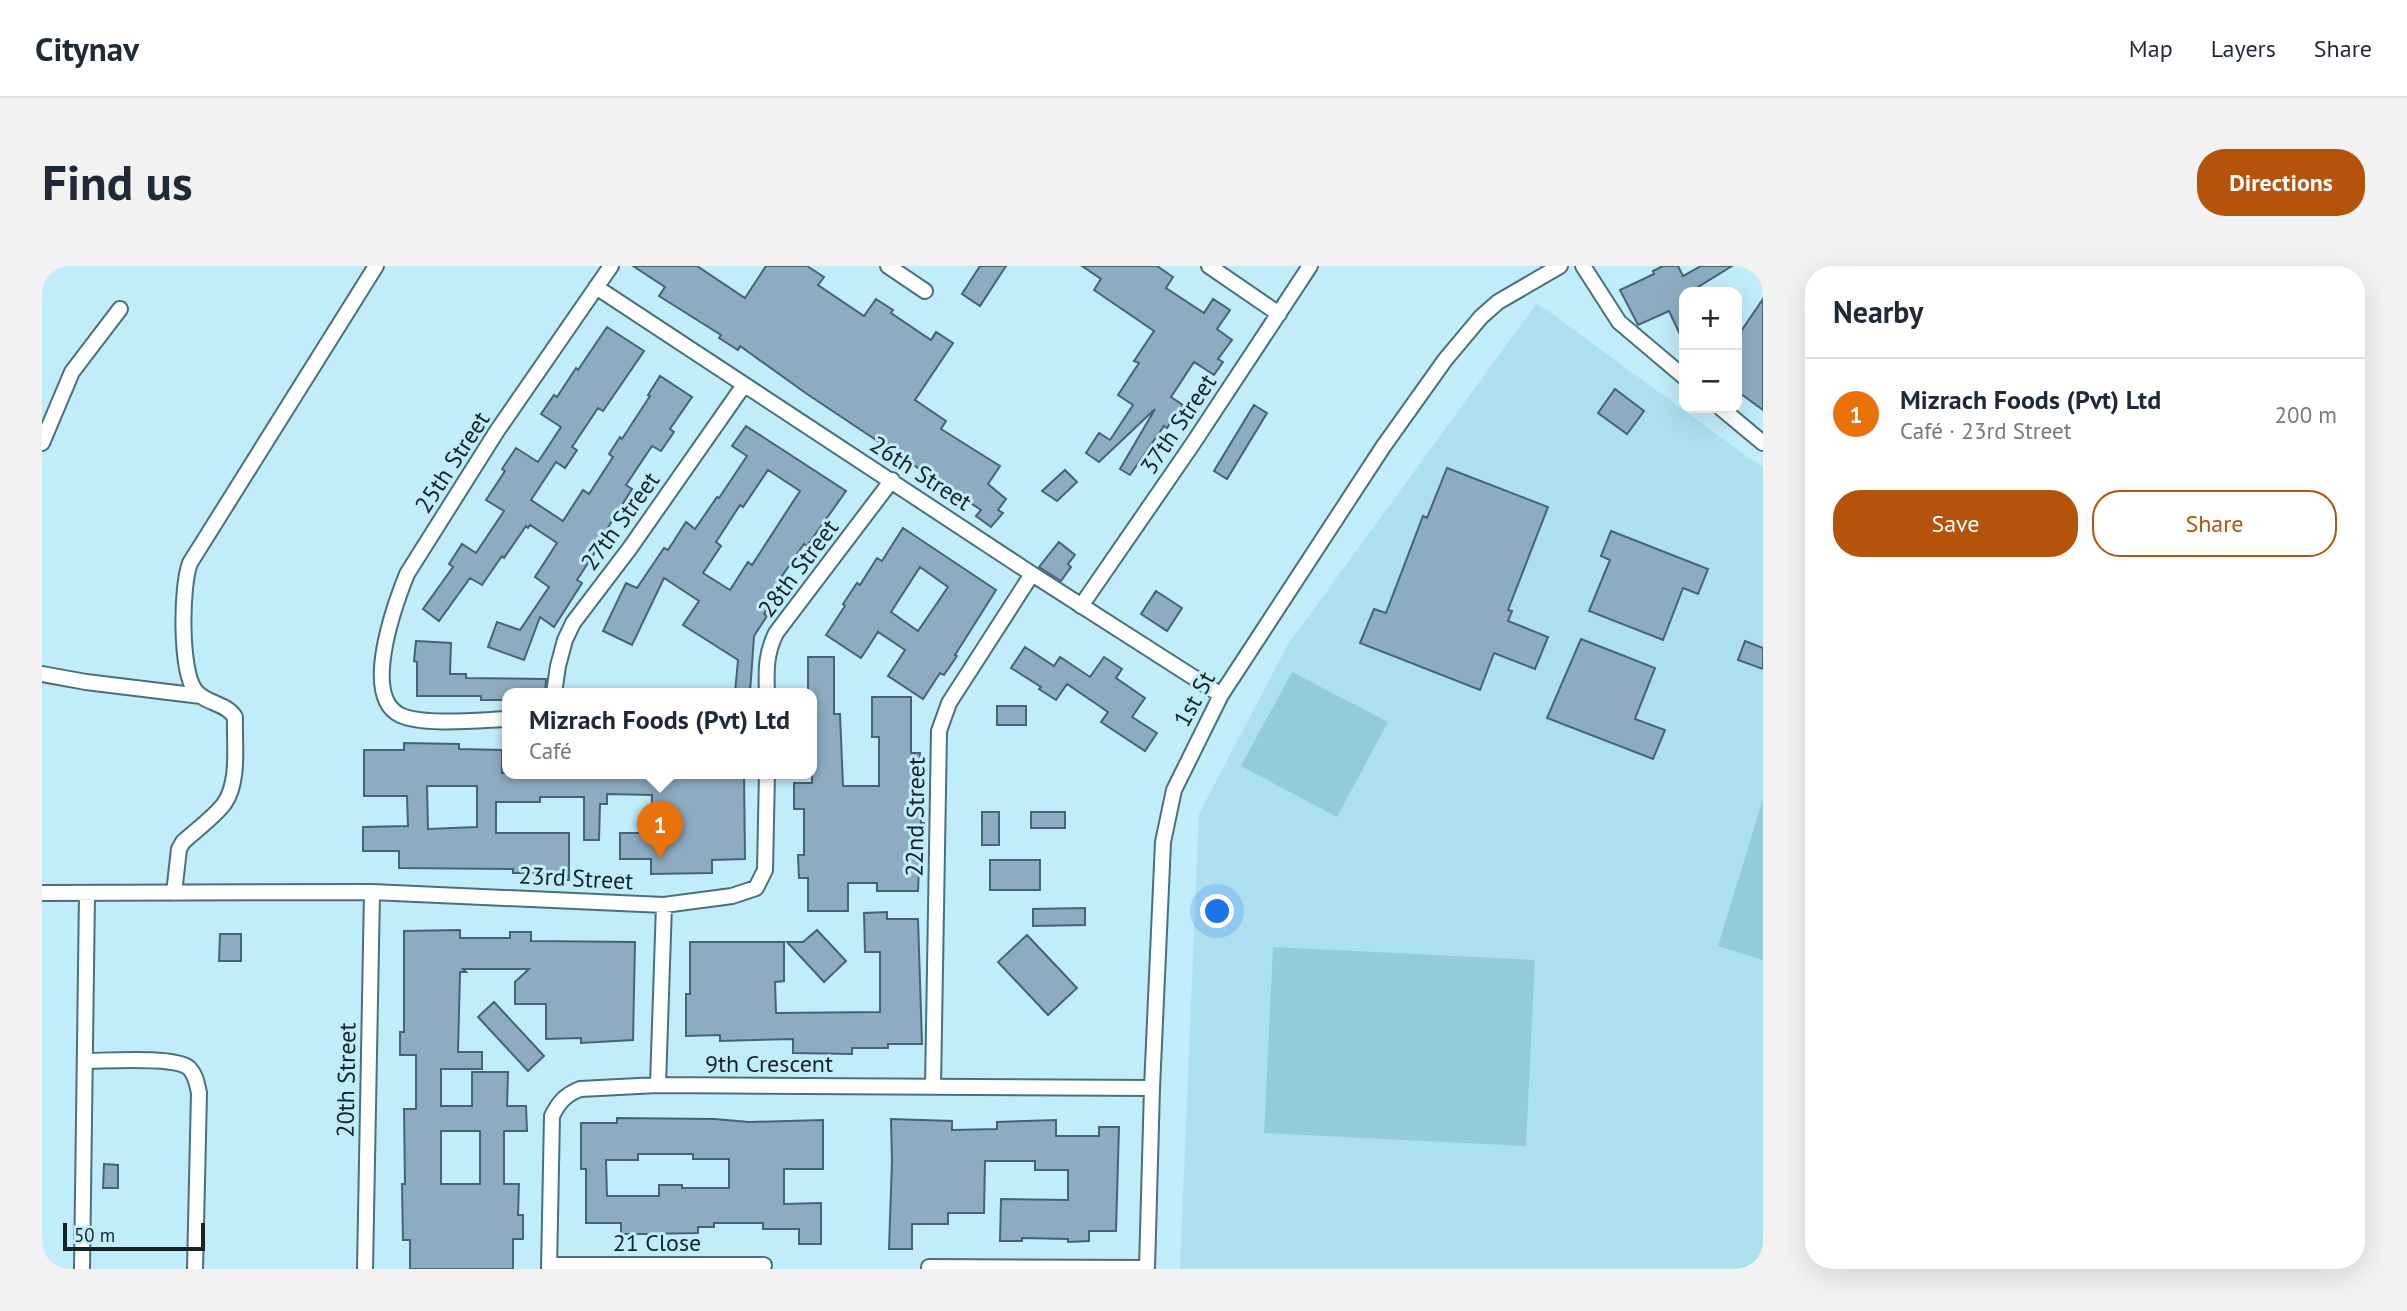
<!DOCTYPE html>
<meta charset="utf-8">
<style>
:root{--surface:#fff;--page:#f2f2f3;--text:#1f2937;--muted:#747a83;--line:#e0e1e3;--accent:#b45309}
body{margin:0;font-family:"PT Sans",sans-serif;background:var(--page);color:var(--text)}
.controls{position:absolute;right:21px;top:21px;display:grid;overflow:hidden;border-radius:14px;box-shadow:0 7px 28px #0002}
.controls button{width:63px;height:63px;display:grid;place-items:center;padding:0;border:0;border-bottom:2px solid var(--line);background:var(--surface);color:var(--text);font:35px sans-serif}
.scale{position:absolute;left:21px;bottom:18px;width:142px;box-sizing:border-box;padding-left:7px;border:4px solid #132428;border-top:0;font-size:19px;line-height:24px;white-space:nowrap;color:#132428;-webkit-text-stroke:5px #c1ecf9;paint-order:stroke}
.you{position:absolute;left:1176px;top:646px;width:24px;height:24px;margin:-18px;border:5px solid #fff;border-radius:50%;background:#1a73e8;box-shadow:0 0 0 10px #1a73e833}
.badge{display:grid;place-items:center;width:46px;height:46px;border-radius:50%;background:var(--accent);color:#fff;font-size:23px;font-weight:700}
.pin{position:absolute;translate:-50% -58px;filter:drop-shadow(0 2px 4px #0008)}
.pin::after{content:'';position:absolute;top:37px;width:24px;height:21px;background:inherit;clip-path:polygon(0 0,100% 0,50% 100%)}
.popup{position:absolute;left:460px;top:422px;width:315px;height:91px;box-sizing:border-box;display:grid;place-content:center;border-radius:14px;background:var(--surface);filter:drop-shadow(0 2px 5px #0005);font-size:23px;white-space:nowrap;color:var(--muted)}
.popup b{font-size:26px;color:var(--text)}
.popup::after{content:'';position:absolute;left:50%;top:100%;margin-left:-14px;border:14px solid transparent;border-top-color:var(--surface)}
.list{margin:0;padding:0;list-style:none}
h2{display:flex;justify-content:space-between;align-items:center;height:91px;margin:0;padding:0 28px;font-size:30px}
h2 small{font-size:23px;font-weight:400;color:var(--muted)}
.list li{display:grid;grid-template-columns:46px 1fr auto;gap:21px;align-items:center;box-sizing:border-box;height:112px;padding:0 28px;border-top:2px solid var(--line)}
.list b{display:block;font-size:26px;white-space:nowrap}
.list p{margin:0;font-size:23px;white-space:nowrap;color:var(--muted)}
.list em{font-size:23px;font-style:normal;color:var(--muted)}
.actions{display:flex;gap:14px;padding:21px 28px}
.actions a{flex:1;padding:16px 0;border:2px solid var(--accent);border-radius:28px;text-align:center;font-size:24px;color:var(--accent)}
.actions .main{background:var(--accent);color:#fff}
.map{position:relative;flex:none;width:1721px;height:1003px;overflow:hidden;border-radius:28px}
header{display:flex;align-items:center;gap:42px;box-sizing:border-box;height:98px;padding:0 35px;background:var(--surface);border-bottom:2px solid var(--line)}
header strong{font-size:33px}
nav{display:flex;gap:38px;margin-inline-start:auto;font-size:24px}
.intro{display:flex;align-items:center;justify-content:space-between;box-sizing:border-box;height:168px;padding:0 42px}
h1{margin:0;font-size:49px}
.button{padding:18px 32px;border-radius:28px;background:var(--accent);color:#fff;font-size:24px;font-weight:700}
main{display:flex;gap:42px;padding:0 42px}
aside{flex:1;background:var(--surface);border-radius:28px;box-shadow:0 7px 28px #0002}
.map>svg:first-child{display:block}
.built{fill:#ace0ef}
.green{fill:#93cbdb}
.building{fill:#8dacc3;stroke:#466378;stroke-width:2;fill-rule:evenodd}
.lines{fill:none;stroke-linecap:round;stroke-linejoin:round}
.street-casing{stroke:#49717b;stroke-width:18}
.street{stroke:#fff;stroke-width:14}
.labels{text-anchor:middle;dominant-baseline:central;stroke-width:6;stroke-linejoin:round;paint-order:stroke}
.street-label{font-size:24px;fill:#132428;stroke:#c1ecf9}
</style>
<header>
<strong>Citynav</strong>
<nav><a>Map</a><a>Layers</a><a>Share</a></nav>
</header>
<div class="intro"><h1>Find us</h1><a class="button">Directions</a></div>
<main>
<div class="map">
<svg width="1721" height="1003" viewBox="0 0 1721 1003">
<rect width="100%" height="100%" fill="#c1ecf9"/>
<path class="built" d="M1495,37l226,165v801h-583l19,-455 88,-168z"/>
<path class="green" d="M1250,406l96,50 -51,95 -96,-51z
M1721,533v161l-45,-14z
M1231,681l262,13 -9,186 -262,-13z"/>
<path class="building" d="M591,0h64l48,32 21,-32h41l17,11 -6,8 46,31 12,-17 17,11 -2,3 40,27 5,-8 17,11 -38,57 31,21 -5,8 59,37 -12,18 18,15 -8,11 5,3 -12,14 -15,-11 5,-6 -174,-116 -67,-48 -2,4 -19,-12 2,-3 -62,-39 6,-9z
M938,0h26l-26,40 -18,-12z
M1040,0h75l16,11 -7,11 38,25 9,-14 17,11 -13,19 15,11 -14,19 5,3 -9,13 -20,-13 -23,35 12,8 -16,23 -3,-2 -34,49 -10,-6 35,-60 -56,53 -13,-9 13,-20 11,7 23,-35 -15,-10 21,-32 -5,-2 20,-30 -60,-41 7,-11z
M1621,0h15l5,10 18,-10h31l-42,26h-6v51l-15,-32 -31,14 -18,-35 34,-16 -1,-3z
M1721,33v111l-26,-19v-54z
M565,61l37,24 -41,60 -5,-3 -26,39 5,3 -12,18 -9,-6 -25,38 32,21 20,-31 6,4 24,-37 -4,-3 11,-17 2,2 28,-43 -2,-1 12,-19 32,21 -22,32 4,3 -13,19 -9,-5 -26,39 6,4 -35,56 2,1 -22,34 5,3 -28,44 -14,-10 -16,43 -36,-13 9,-25 23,8 29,-43 -14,-10 22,-34 -27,-18 -2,3 -2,-2 -22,32 -2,-2 -20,29 -12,-7 -31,43 -16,-12 30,-42 -4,-3 13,-20 14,9 28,-42 -18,-11 19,-29 -3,-2 14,-21 22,14 23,-35 -20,-13 13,-19 3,2 19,-29 2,2z
M1573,123l29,22 -17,23 -29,-21z
M1212,139l13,8 -40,66 -13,-8z
M704,160l100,65 -39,55 -3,-2 -26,38 5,3 -19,29 3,2 -13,20 -4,57h-15l3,-33 -55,-35 16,-24 -35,-23 -32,67 -29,-14 23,-48 11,5 27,-40 4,2 18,-28 9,7 22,-32 2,1 28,-42 -15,-10zM726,204l32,21 -48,74 -4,-3 -18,28 -27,-17 18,-27 -5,-4 24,-37 3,2z
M1405,202l101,39 -40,103 4,1 -4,10 40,16 -13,32 -41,-16 -14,37 -120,-47 14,-34 12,4 37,-97 4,2z
M1023,204l12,12 -20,19 -15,-10z
M861,262l93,62 -41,65 2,1 -13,19 -4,-2 -17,26 -35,-23 17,-26 -27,-18 -17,26 -35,-23 19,-29 -2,-2 14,-21 3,2 17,-27 5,3zM878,301l28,20 -30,44 -27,-19z
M1569,265l97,38 -10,25 -15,-6 -20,52 -74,-29 21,-51 -9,-4z
M1017,276l16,13 -7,9 3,3 -10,14 -22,-14z
M1114,325l26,17 -15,23 -26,-17z
M1539,373l74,29 -20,51 30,11 -12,29 -106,-41z
M374,375l35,2 -1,31h16v4l80,1 -1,14h-37v7h-27v-4h-64v-34l-3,-1z
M1703,375l18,7v21l-25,-9z
M983,381l29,19 6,-9 30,20 14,-20 18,12 -6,9 29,20 -13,19 25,16 -12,18 -44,-29 7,-10 -41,-28 -11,16 -17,-11 2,-2 -30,-19z
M766,391h26v57h6l3,72h36v-49h-7v-40h39v56h9l1,70h3v22h-4l-2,46h-41v-8h-29v28h-40v-33h-9l-1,-23h6v-46h-10v-26h18v-90h-4z
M955,440h29v19h-29z
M362,477l55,1v5l43,1v23h242l1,86 -33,1v13l-61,1v-15h-31v-26h31l1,-38 -45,-1v10h-7l-1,36h-15v-43h-44v5h-44v31h73v47h-23v-7h-33v-4l-114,-1v-17h-36v-24l45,-1 -1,-30h-43v-46h40zM385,520h50v41l-49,2z
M940,546h17v33h-17z
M989,546h34v16h-34z
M948,594h50v30h-50z
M1043,642v17l-52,1v-17z
M845,646v7h31l4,125h-34v4h-36v6l-59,-1v-14l-73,2v-6l-34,1v-42h4v-52h94v39l-9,1 1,31 104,-1v-60h-15l-1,-39z
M418,664v8h50v-6h21v9l104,1 -2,98 -52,3v-5l-35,1v-35h-31v-22l14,-13h-66l3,3h-6l-2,80h24v17h-41v37h31v-34h36l-1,34h19l1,25h-23v53h15l-1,31h5v24h-10v30h-103v-29h-7l-1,-56h3l-1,-75h12v-54h-16v-23h4v-101zM399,865h39v53h-39z
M775,664l29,31 -22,21 -37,-40h16z
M178,668h21v27h-22z
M985,669l50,53 -29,27 -50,-53z
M452,736l50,54 -16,15 -50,-54z
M575,852l97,1 35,3 74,-2v49h-39v35l37,-1v41h-22v-15h-36v-6h-49v4h-16v6l-53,1h-24v-11h-35v-54h-5v-46h36zM596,888h55v5h36v29h-47v-3h-23v11h-52l-1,-36h32z
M849,853l61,2v9l45,-1v-7l59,-2v16h43v-9h20l-3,104h-27v10l-21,1v-3l-46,-1v3h-22l1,-42 67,1v-30h-33v-9h-50l-1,52h-36v11h-36v25h-23l3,-88z
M62,898l14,1v23h-15z"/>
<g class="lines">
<g class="street-casing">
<path id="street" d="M846,0l37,25
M1167,0l70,48
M1541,0l36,56 65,55
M554,21l436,287 189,121
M1679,142l42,35
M0,177l30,-71 48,-63
M1039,340l111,-161 118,-179
M0,408l44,8 115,14
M512,427l4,-27 7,-26 8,-17 57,-75 114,-163
M725,427c-1,-23 -1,-40 9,-60l116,-153
M466,453c-27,1 -85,7 -108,-4 -39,-19 -5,-111 7,-141l90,-143 114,-165
M0,627l330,-1 292,13 68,-9 24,-8 9,-18 2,-97
M132,627l5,-44 4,-7c13,-12 30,-24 41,-38 16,-22 10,-61 11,-87 -10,-15 -30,-13 -40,-27 -15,-19 -14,-104 -5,-127l186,-297
M43,795c21,0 90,-5 104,7 7,7 8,16 10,25l-4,176
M616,819l6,-180
M891,821l6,-356 10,-28 83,-129
M508,999h214
M887,1001l218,1
M40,1003l5,-375
M323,1003l7,-377
M507,1003l3,-153c7,-14 13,-21 28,-27l78,-4 494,3
M1105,1003l5,-181 11,-246 11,-52 47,-95 162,-248 62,-87 36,-43 17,-15 62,-36"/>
</g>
<use href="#street" class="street"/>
</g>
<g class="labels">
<g class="street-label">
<text transform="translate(1136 158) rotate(-56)">37th Street</text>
<text transform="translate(410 196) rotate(-57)">25th Street</text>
<text transform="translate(879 207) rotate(33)">26th Street</text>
<text transform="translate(578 255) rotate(-54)">27th Street</text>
<text transform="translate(756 302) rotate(-53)">28th Street</text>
<text transform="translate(1152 433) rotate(-61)">1st St</text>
<text transform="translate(873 551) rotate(-89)">22nd Street</text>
<text transform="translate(534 612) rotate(3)">23rd Street</text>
<text x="727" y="797">9th Crescent</text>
<text transform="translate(304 814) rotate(-89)">20th Street</text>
<text x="615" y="976">21 Close</text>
</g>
</g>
</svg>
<div class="controls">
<button>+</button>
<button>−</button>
</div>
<div class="scale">50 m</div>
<div class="you"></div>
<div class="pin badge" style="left:618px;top:593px;background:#e8710a">1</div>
<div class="popup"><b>Mizrach Foods (Pvt) Ltd</b>Café</div>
</div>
<aside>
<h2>Nearby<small></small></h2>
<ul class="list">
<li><span class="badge" style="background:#e8710a">1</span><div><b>Mizrach Foods (Pvt) Ltd</b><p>Café · 23rd Street</p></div><em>200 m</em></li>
</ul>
<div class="actions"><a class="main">Save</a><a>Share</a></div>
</aside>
</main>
